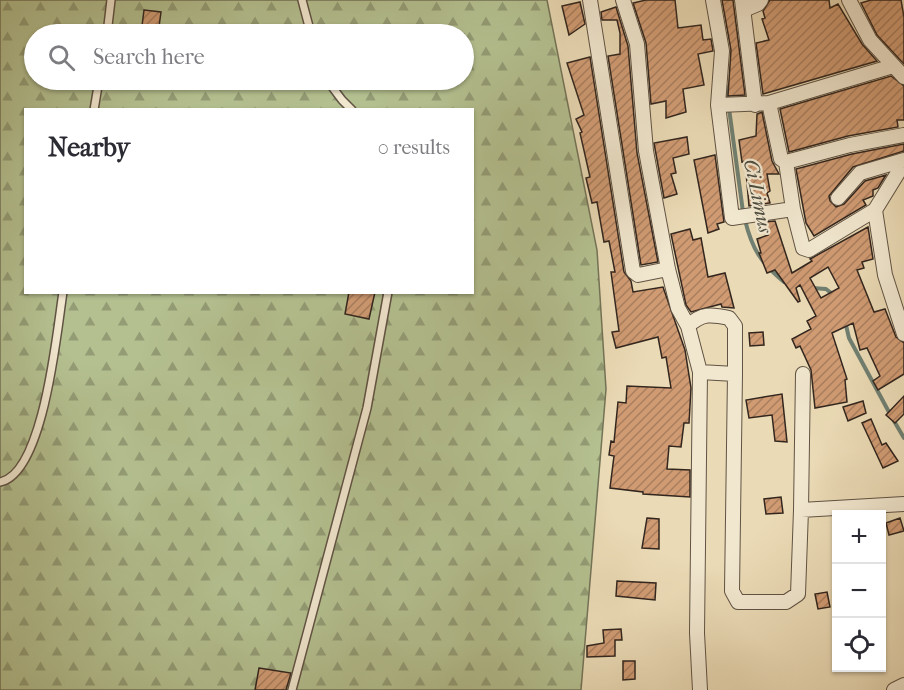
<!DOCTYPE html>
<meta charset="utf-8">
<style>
:root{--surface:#fff;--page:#f7f7f7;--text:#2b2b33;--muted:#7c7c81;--line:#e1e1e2}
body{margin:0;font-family:"IM FELL French Canon",serif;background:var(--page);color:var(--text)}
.controls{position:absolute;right:18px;bottom:18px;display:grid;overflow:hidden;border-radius:0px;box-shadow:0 2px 4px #0004}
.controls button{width:54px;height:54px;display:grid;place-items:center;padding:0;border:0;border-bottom:2px solid var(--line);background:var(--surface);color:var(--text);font:30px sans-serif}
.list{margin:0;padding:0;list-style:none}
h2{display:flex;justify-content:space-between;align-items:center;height:78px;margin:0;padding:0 24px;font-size:26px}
h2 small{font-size:20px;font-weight:400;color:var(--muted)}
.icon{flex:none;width:33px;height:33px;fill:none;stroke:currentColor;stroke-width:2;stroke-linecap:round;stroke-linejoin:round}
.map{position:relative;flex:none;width:904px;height:690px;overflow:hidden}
.search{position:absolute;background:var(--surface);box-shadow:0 2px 4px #0004;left:24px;top:24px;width:450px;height:66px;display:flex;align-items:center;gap:15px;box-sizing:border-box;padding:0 21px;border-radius:33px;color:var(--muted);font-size:22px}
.panel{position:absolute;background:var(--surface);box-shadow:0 2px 4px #0004;left:24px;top:108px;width:450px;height:186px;border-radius:0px}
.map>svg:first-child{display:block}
.forest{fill:url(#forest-firs);stroke:#737357;stroke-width:1.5;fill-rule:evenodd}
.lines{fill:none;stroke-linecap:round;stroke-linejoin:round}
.stream{stroke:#707f71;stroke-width:4}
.building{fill:url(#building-hatch);stroke:#32261e;stroke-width:1.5;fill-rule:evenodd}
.lane-casing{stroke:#605344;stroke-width:10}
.street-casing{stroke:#605344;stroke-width:16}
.lane{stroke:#f1e7cf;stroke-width:7}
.street{stroke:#f1e7cf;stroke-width:14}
.labels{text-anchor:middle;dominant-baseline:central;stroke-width:4.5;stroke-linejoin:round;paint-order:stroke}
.water-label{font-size:20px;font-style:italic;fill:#4c4b40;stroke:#f1e7cf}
</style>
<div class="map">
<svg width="904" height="690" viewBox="0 0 904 690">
<defs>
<pattern id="forest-firs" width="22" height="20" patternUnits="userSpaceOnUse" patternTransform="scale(1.5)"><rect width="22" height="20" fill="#b4c090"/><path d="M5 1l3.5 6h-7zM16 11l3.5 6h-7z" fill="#939c75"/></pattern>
<pattern id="building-hatch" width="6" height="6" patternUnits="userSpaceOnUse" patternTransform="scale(1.5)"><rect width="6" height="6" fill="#d09b73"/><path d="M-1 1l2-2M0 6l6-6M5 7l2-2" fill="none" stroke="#a97e5e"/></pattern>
</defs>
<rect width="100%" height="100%" fill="#eadab5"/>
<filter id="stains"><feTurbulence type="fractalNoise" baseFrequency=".00333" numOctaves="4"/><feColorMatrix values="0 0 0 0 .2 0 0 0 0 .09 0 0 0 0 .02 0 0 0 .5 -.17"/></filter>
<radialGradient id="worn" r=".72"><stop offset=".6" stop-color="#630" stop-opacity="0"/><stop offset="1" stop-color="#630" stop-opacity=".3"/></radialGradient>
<path class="forest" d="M0,0h547l50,250 9,139 -25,301h-581zM34,34h430v46h-430zM26,110h446v182h-446z"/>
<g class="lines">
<path class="stream" d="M726,86l17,126
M745,220c7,29 16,43 39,62
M812,288l14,1 9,7
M845,321l4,17 41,76
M894,421l10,17"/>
</g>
<path class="building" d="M646,0h29l3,28 23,-3 2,15 8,-1 2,12 -15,3 6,31 -21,4 3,23 -20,6v-17l-15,3 -5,-61 -13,-40z
M722,0h11l12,95 -17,1 3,-46z
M770,0h59l1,8 8,-4 24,40 15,17 -114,33 -7,-51 13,-3 -7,-21 3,-1 -2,-7z
M871,0h30l3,17v47l-27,-29 -16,-32z
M580,2l5,22 -16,11 -7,-29z
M616,7l12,39 9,107 21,109 -17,3 -33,-209 12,-2v-21l-3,-13h-15l-1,-8z
M144,10l17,2 -3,22h-17z
M590,57l34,215 7,9 2,11 30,-5 22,63 6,38 -2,35h-5l-3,24 -12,-1 -2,23 23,1v27l-47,-3v-2l-33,-4 4,-32 -5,-1 2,-14 3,1 4,-40 8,1 1,-17 44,2 -5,-31 -4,1 -4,-21 -42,11 -4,-16 7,-1 -8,-59h4l-6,-31 -5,1 -7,-40 -5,1 -6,-25 4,-1 -10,-44 2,-1 -6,-13 8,-4 -17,-52z
M891,76l13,10v34h-7l1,7 -50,9 -59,16 -9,-43z
M762,112l10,49 7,13h-12l3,17 -3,2 3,10 -21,3 -4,-45 -3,1 -3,-22 17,-4 1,-22z
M687,137l2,17 -16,4 3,15 -5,1 6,20 -13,4 -10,-55z
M904,144v7l-51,16 -24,29 1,5 6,6 8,-3 21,-23 21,-6 -8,13 -5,2v6l-10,4 3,5 -52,31 -8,-13 -10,-54 56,-15z
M715,155l9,67 -7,2 2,5 -11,4 -14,-73z
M775,221l17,52 20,-12 -2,-2 58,-32 5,32 -11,3 2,6 -7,2 17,42 11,-3 11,28 8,6v31l-26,16 -5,-9 7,-5 -13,-28 -7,2 -7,-27 -21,10 15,46 -2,1 2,22 -32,6 -4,-38 -11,-24 -4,2 -4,-9 19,-10 -4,-8 9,-5 -16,-31 -4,3 4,13 -2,1 -23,-32 -8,3 -8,-20h2l-4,-14 11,-4 -4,-13zM828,267l11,21 -18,10 -11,-20z
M690,229l3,11 8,-2 7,39 17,-4 9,35 -12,-1 -1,-3 -30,8 -5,-7 -15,-71z
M349,292h26l-6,27 -24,-5z
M763,332l1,13 -14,1 -1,-13z
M782,394l5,48 -12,-1 -3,-26 -23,3 -3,-18z
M904,396v18l-9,9 -9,-8z
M863,401l3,12 -18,8 -5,-14z
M871,419l11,26 4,-2 12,18 -15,7 -21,-45z
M781,497l2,16 -17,1 -2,-15z
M647,518l12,1v30l-17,-1z
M900,518l4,13 -15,4 -3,-12z
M617,581l39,2 -1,17 -39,-4z
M827,592l3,15 -12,2 -3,-15z
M621,629l1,11h-7v16l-28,1v-11l17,-3 -1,-13z
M623,661h12v18l-12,1z
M259,668l32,5 -5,17h-31z"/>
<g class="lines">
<g class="lane-casing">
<path id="lane" d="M302,0l9,34
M107,34l4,-34
M327,80l15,20 10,10
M94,110l5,-30
M0,482c44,-8 57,-152 63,-190
M292,690l75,-282 21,-116"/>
</g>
<g class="street-casing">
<path id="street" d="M590,0l43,271 5,4 30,-6
M623,0l14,44 9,107 22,118 10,39 10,18 12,46 -3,261 3,57
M713,0l9,51 -4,54 51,-2 124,-37
M742,0l13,105
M849,0l21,40 34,37
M744,10l14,-6 3,-4
M769,103l12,56 5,3 7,47 10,39 6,2 66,-40
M718,105l14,113 61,-9
M786,162l64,-17 54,-10
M904,163l-29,47 10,65 19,59
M838,198l22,-25 44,-13
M688,326c14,-13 23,-12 41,-8l6,8v48
M700,372l35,2 -3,217 6,11h48l12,-8 3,-84
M803,374l-2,136 103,-6
M894,690l10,-5"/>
</g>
<use href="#lane" class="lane"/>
<use href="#street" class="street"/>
</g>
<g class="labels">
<g class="water-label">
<text transform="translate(758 196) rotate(78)">Ci Limus</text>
</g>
</g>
<rect width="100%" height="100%" filter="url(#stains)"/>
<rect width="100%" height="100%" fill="url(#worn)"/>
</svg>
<div class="controls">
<button>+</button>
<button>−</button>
<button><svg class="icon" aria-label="locate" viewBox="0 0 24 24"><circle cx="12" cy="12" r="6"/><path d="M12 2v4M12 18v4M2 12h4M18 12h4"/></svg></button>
</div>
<div class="search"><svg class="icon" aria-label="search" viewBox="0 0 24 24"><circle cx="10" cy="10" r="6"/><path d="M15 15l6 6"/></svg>Search here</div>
<section class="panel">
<h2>Nearby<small>0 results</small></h2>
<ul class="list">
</ul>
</section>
</div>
